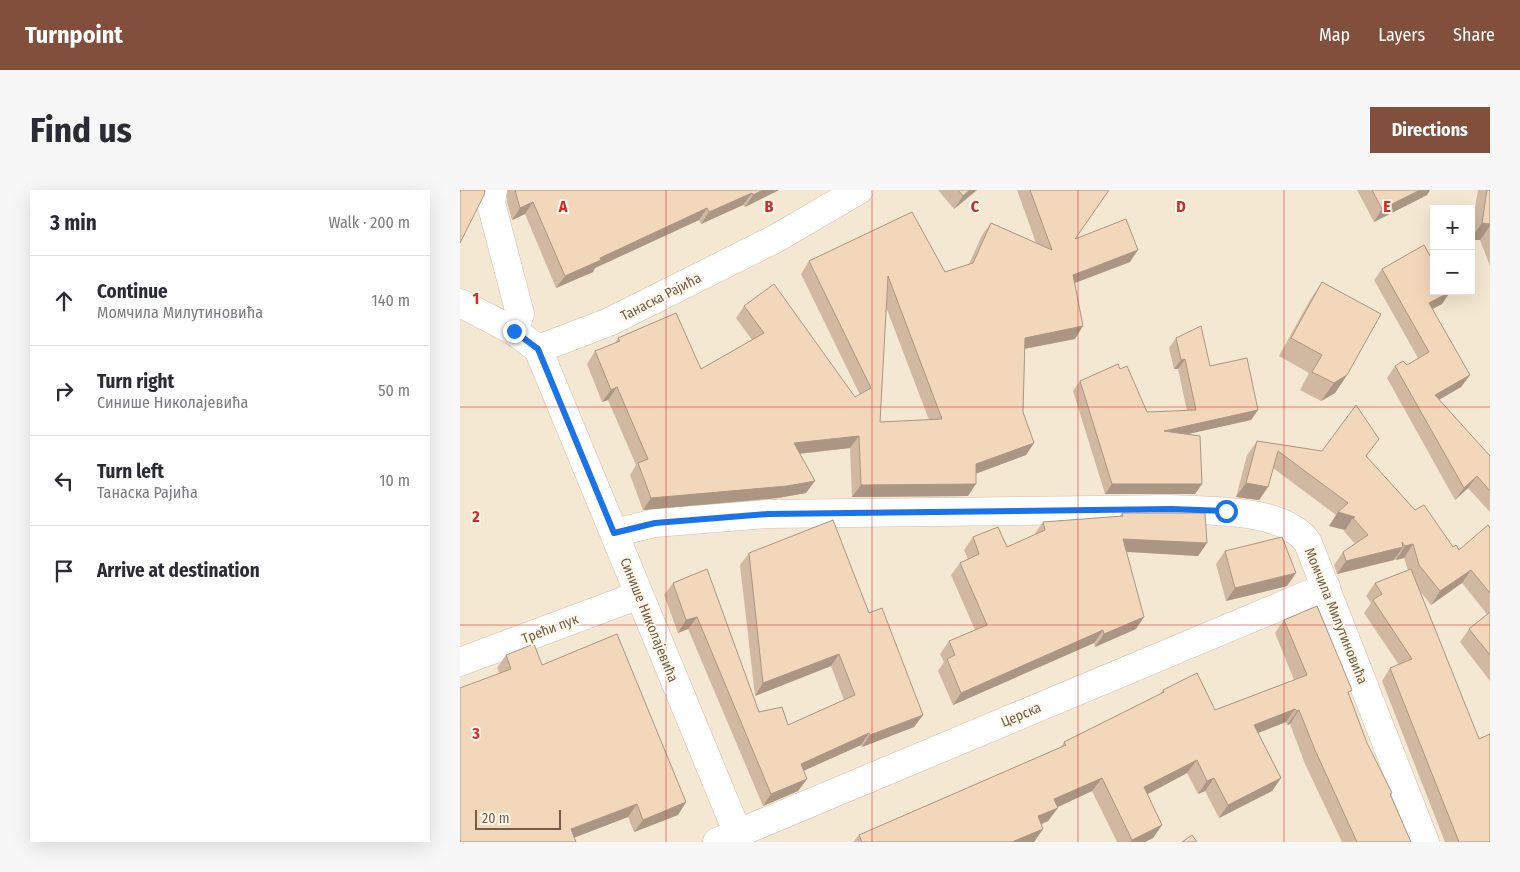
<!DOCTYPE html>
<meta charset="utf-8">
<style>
:root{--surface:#fff;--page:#f7f7f7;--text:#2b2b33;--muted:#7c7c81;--line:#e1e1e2;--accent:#814f3c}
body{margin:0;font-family:"Fira Sans Condensed",sans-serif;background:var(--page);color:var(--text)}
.controls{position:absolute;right:15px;top:15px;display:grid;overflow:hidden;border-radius:0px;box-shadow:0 5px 20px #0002}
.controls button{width:45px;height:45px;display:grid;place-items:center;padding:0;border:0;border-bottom:1px solid var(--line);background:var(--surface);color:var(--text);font:25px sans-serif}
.scale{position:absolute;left:15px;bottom:12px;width:86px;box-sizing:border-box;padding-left:5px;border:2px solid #765d49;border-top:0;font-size:14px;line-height:18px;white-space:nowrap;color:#765d49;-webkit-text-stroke:4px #fff9eb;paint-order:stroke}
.stop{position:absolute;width:15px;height:15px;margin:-11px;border:4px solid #1a73e8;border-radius:50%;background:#fff}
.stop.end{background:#1a73e8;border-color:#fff;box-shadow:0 1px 5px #0008}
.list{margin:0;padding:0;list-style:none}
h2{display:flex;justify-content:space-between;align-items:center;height:65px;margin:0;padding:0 20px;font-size:21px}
h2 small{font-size:16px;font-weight:400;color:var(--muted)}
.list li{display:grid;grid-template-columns:32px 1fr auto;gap:15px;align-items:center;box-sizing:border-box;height:90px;padding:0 20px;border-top:1px solid var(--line)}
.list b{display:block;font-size:19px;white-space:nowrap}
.list p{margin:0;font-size:16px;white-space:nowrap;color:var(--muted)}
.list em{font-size:16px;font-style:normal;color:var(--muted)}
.icon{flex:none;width:28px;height:28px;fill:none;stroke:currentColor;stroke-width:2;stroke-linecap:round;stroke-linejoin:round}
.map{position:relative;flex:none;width:1030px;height:652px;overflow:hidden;border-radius:0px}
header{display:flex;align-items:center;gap:30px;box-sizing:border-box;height:70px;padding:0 25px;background:var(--accent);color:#fff}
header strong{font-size:24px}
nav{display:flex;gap:28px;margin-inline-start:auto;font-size:18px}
.intro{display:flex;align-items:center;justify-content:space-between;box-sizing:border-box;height:120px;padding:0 30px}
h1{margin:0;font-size:35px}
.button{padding:12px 22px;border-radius:0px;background:var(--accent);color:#fff;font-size:18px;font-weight:700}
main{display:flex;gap:30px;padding:0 30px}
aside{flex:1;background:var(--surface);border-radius:0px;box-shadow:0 5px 20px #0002}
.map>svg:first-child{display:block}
.residential{fill:#f5e8d2;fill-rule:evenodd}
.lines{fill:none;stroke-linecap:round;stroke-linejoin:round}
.minor-casing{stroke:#cfbeaa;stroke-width:29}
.minor{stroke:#fff;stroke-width:28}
.wall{fill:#d1b9a1;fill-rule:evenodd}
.shaded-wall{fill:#aa9683}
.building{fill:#f3d7bb;stroke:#aa9683;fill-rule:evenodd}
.route{stroke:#1a73e8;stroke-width:6}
.grid{fill:none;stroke:#d62828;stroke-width:1;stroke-opacity:0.55}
.labels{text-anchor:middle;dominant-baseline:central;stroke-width:4;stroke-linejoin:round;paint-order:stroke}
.street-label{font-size:14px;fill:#765d49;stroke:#fff9eb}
.grid-label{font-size:16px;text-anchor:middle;font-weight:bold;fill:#d62828;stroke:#fff9eb;stroke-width:4;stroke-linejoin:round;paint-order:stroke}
</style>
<header>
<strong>Turnpoint</strong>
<nav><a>Map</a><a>Layers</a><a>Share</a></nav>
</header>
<div class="intro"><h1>Find us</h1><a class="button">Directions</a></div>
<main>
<aside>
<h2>3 min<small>Walk · 200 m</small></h2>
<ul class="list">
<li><svg class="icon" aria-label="ahead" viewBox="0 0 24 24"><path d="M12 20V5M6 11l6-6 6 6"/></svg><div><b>Continue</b><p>Момчила Милутиновића</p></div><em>140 m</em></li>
<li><svg class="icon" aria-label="right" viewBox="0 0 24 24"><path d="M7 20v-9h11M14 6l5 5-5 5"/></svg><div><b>Turn right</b><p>Синише Николајевића</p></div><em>50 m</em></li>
<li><svg class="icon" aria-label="left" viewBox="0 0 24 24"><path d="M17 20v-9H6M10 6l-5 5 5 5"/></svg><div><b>Turn left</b><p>Танаска Рајића</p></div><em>10 m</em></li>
<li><svg class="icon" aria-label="arrive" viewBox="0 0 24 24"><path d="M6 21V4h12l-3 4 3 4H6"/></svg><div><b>Arrive at destination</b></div></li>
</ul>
</aside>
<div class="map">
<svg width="1030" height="652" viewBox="0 0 1030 652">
<rect width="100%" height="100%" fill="#fdf6e4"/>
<path class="residential" d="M0,0h1030v652h-1030zM974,19h37v82h-37z"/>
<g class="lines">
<g class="minor-casing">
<path id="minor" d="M33,0l-2,13 29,111 -6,17
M0,113l54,28 24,18 200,485
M78,159l71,-27 166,-83 84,-49
M154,343l41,-10 113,-9 403,-5c39,2 114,-1 137,34l117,299
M0,472l179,-67
M257,652l609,-255"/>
</g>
<use href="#minor" class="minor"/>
</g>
<path class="wall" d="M47,0h272l-34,17 -2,-2 -42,19 -2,-4 -104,48 -2,4 -37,16 -31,-74 -13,6 -5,-18z
M478,0h39l-23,19z
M557,0h92l-34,49 55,23 -55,21v56l-50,10 -2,63 11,31 -8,12 -50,18 -8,23 -116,1 -2,-49 -50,6 6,39 -28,5 -135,12 -13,-35 6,-10 -28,-65 -6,2 -15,-38 8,-13 20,-8 3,-5 83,31 51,-29 -16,-22 8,-12 111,91 5,-2 -59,-121 8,-13 136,11 24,-8 13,-29 9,-12 45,20zM426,117l43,113 -49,2z
M897,0h73l-3,5 -53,27z
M1018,0h12v76l-10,-26h-9v-8z
M922,79l68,23 -8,12 -10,5 38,66 -9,12 -22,13 51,56v56l-22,-24 -13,12 -68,-122 8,-12 12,-1 11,-7 -44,-78z
M862,92l25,93 -12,18 -14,8 -21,-11 9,-17 -30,-17 31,-56z
M716,148l34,28 48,44 -7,10 -65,14 16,50 -7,10h-90l-32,-103 7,-10 40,-12 27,43 40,-1 -9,-42h-4l-5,-21z
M797,251l65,10 44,5 49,54 38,37 6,3 31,-22v153l-30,-39 9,-13 18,-15 -25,-31 -31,22 -11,-14 70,251h-45l-63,-161 8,-13 9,-3 -35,-52 7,-10 -5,-7 9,-13 33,-13 -4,-12 -8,2 -1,-1 -1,1 -57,14 -3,-9 9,-13 12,-8 -11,-13 1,-1 -16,-4 7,-11 -63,-47 -5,19 -9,13 -23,-3 11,-42z
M662,323l85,30 -9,13 -72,-4 10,77 -41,18 -1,-4 -141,62 -15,-34 6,-9 -4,-8 9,-13 26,-11 -24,-55 9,-12 8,-4 -4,-9 9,-13 34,10 27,-12 9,-13 77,-6z
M765,361l62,35 -61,15 -10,-37z
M289,363l120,60 54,102 -9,12 -52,20 -1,-2 -58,26 4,8 -9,12 -35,15 -75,-177 -10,4 -14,-38 9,-12 34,-14 52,143 29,13 56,-25 -13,-34 -76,30 -15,-131z
M824,430l65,74 18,49 44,99h-69l-37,-78 -15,-40 -3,1 -1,-3 -28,11 23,45 -9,13 -53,27 -14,-27 -7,3 -11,-21 -40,21 15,31 -9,13 -8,4h-28l-25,-51 -35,16 -9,14 -6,3 1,5 -9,13h-181l6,-7 202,-88 3,-5 95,-47 4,-5 52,20 79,-30 -19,-47z
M46,465l36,10 144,137 -8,13 -44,17 -6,-15 -53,20 -78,-169z"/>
<path class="shaded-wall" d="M303,0h16l-34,17 8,-12z
M510,0h7l-23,19 9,-13z
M960,0h10l-3,5 -53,27 8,-13z
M292,3l-9,12 -42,19 8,-12z
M73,12l-8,12 -13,6 8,-12z
M247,18l-8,12 -104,48 -2,4 -37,16 9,-12 35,-18z
M1022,33l8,1v2l-10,14h-9v-2z
M678,60l-8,12 -66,25 9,-12z
M990,102l-8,12 -21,11 8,-12z
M623,136l-8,13 -58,11 8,-12z
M725,169l-7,10h-4l7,-9z
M887,185l-12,18 -14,8 13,-18z
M1010,185l-9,12 -35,20 9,-12z
M157,197l-9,13 -6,2 9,-12z
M798,220l-7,10 -94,21 7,-10z
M399,246l-9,12 -65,7 9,-12z
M574,253l-8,12 -59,22 9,-13z
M1017,286l-9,12 -13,12 9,-12z
M355,291l-9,12 -28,5 -135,12 8,-12z
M786,293l22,4 -9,13 -23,-3z
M516,294l-8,12 -116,1 9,-12z
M652,294h90l-7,10h-90z
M878,322l17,5 -2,1 -8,12 -16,-4z
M663,349l84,4 -9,13 -84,-5z
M953,354l-9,14 -8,2 9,-14z
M943,357l-9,13 -57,14 9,-13z
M1011,380l-9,13 -31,22 9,-14z
M836,383l-9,13 -61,15 9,-13z
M237,427l-9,12 -10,4 8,-13z
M684,427l-8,12 -41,18 9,-13z
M643,440l-9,13 -141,62 8,-12z
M379,464l-8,12 -76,30 8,-13z
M835,519l-9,13 -41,16 9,-13z
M839,520l-9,14 -3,1 10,-14z
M463,525l-9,12 -52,20 8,-12z
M409,543l-8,12 -69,31 9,-12z
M737,570l-10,13 -52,28 9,-14z
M642,588l-10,13 -47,22 9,-14z
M754,588l-9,13 -7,3 9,-13z
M821,588l-9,13 -53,27 9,-13z
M347,589l-9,12 -35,15 8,-12z
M226,612l-8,13 -44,17 9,-12z
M177,614l-9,13 -65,25 8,-13z
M598,618l-10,13 -19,8 9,-13z
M702,635l-9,13 -8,4h-15l2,-2z
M583,639l-9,13h-22z"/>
<path class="building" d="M0,0h25l-1,5 -24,48z
M55,0h248l-10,5 -1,-2 -43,19 -2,-4 -107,50 1,2 -36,16 -32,-74 -13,6z
M498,0h12l-7,6z
M570,0h79l-34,49 51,-20 12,31 -65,25 10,51 -58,12 -2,74 11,31 -58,21v20l-115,1 -2,-49 -65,7 21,38 -28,5 -136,12 -13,-35 10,-4 -31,-72 -6,3 -16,-39 25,-10 -2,-3 58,-25 25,56 63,-36 -20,-27 30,-22 81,113 16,-9 -62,-127 103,-49 33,60 28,-9 18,-40 61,27zM428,86l54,143 -62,3z
M912,0h48l-38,19z
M1027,0h3v34l-8,-1z
M964,55l10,18v28l16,1 -21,11 41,72 -35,20 55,61v35l-13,-15 -13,12 -69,-122 8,-5 4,4 22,-13 -47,-83z
M862,92l59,32 -34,61 -13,8 -22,-11 10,-17 -31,-17z
M741,136l9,40 37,-8 11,52 -94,21 36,5 2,48h-90l-32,-103 38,-17 2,5 7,-3 20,46 49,-2 -11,-51 -4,1 -5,-22z
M896,215l23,34 -13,17 49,54 9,-5 29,42 3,-2 3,5 29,-25 2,3v65l-19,-23 -31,21 -21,-26 -6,-21 -8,2 -3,-4 1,5 -57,14 -3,-9 25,-17 -15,-17 2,-1 -17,-5 10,-9 -70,-52 -10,36 -22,-4 11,-42 65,10z
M662,323h83l2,30 -84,-4 21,78 -40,17 -1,-4 -142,63 -14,-34 8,-4 -6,-14 38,-16 -27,-62 19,-9 -6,-17 25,-10 9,20 38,-17 -2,-8 80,-6z
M373,330l36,93 13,-5 41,107 -53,20 -1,-2 -68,31 6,15 -36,15 -74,-177 -11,3 -13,-37 34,-14 52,143 23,-5 6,18 67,-30 -16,-41 -76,29 -14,-130z
M822,347l14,36 -61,15 -10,-37z
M951,379l68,170 11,-5v108h-31l-69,-174 22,-9 -39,-59 9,-6 -7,-11z
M857,416l35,84 -4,2 19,51 25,50 -2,1 21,48h-54l-42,-92 -16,-40 -2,1 -2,-2 -41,16 27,53 -53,27 -14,-27 -7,3 -10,-21 -53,27 18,38 -30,15 -30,-62 -48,21 4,9 -20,8 5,13 -31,13h-150l-3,-7 207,-90 -2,-3 100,-50 -1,-2 34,-17 18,37 92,-35 -23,-55z
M1030,422v43l-21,-26z
M157,444l69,168 -43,18 -6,-16 -66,25 5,13h-116v-154l51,-19 -5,-14 28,-11 8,21z
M732,645l5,7h-15z"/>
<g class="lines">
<path class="route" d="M54,141l24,18 76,184 41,-10 113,-9 403,-5 55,2"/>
</g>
<path class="grid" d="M206,0v652M412,0v652M618,0v652M824,0v652M0,217h1030M0,435h1030"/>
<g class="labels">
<g class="street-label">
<text transform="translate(201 107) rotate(-27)">Танаска Рајића</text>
<text transform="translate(876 426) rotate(68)">Момчила Милутиновића</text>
<text transform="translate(189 430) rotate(68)">Синише Николајевића</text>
<text transform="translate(90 439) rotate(-21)">Трећи пук</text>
<text transform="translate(561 525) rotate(-23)">Церска</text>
</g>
</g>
<g class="grid-label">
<text x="103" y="22">A</text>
<text x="309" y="22">B</text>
<text x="515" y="22">C</text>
<text x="721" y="22">D</text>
<text x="927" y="22">E</text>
<text x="16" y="114">1</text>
<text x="16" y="332">2</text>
<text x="16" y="549">3</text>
</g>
</svg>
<div class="controls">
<button>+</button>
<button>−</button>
</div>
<div class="scale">20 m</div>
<div class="stop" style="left:766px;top:321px"></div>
<div class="stop end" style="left:54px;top:141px"></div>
</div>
</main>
